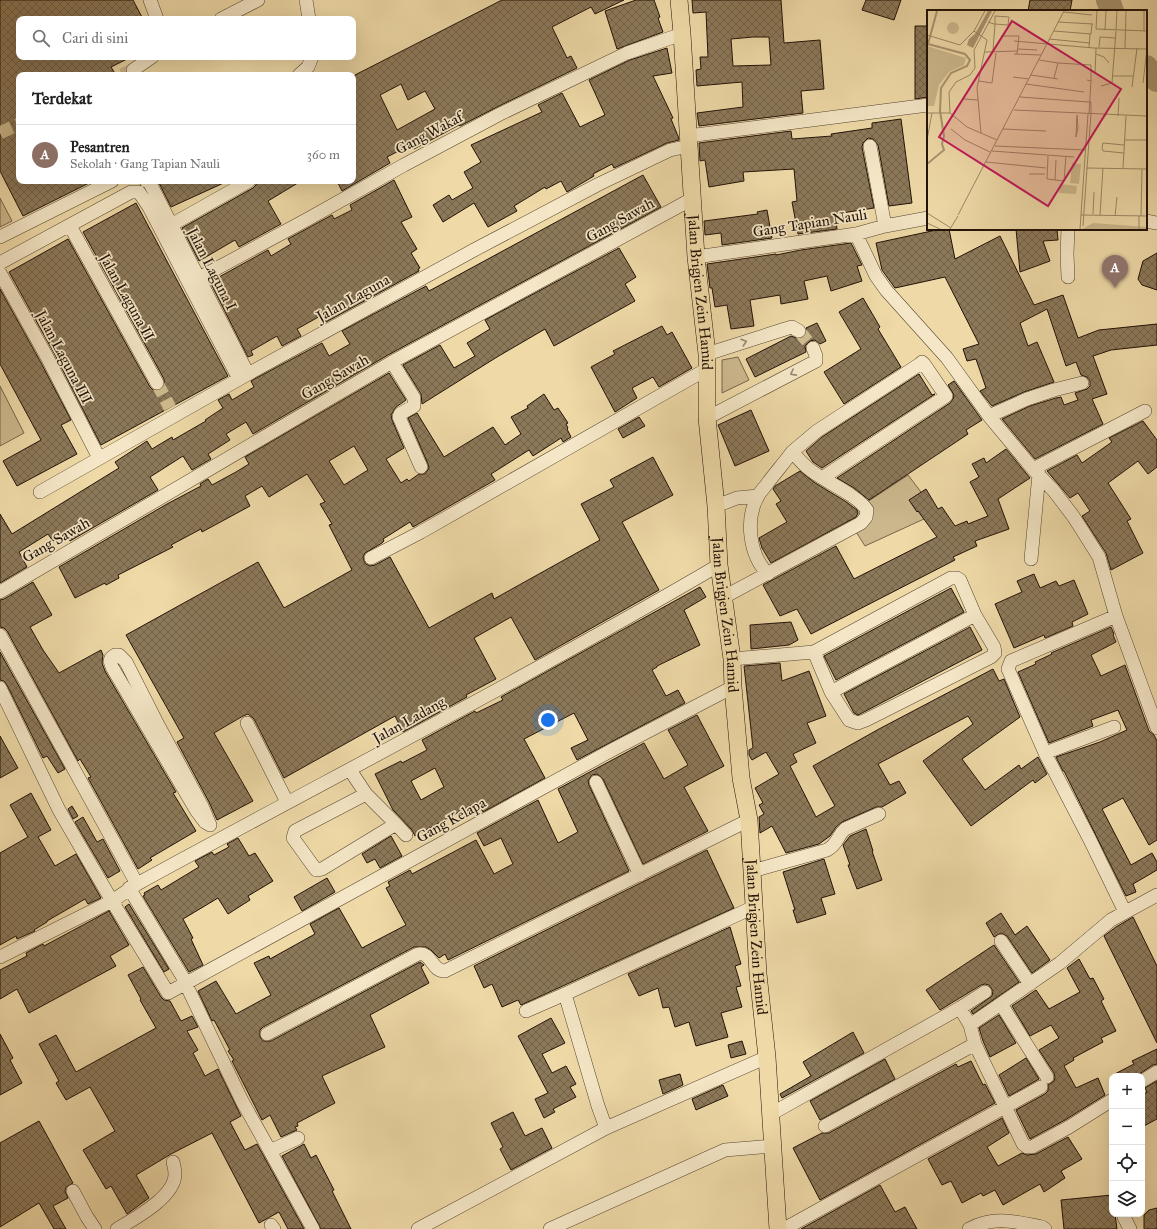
<!DOCTYPE html>
<html lang="id">
<meta charset="utf-8">
<style>
:root{--surface:#fff;--page:#f6f6f6;--text:#222;--muted:#767676;--line:#e0e0e0;--accent:#b45309}
body{margin:0;font-family:"IM FELL Great Primer",serif;background:var(--page);color:var(--text)}
.controls{position:absolute;right:12px;bottom:12px;display:grid;overflow:hidden;border-radius:8px;box-shadow:0 4px 16px #0002}
.controls button{width:36px;height:36px;display:grid;place-items:center;padding:0;border:0;border-bottom:1px solid var(--line);background:var(--surface);color:var(--text);font:20px sans-serif}
.you{position:absolute;left:548px;top:720px;width:14px;height:14px;margin:-10px;border:3px solid #fff;border-radius:50%;background:#1a73e8;box-shadow:0 0 0 6px #1a73e833}
.badge{display:grid;place-items:center;width:26px;height:26px;border-radius:50%;background:var(--accent);color:#fff;font-size:13px;font-weight:700}
.pin{position:absolute;translate:-50% -33px;filter:drop-shadow(0 1px 2px #0008)}
.pin::after{content:'';position:absolute;top:21px;width:14px;height:12px;background:inherit;clip-path:polygon(0 0,100% 0,50% 100%)}
.list{margin:0;padding:0;list-style:none}
h2{display:flex;justify-content:space-between;align-items:center;height:52px;margin:0;padding:0 16px;font-size:17px}
h2 small{font-size:13px;font-weight:400;color:var(--muted)}
.list li{display:grid;grid-template-columns:26px 1fr auto;gap:12px;align-items:center;box-sizing:border-box;height:60px;padding:0 16px;border-top:1px solid var(--line)}
.list b{display:block;font-size:15px;white-space:nowrap}
.list p{margin:0;font-size:13px;white-space:nowrap;color:var(--muted)}
.list em{font-size:13px;font-style:normal;color:var(--muted)}
.icon{flex:none;width:22px;height:22px;fill:none;stroke:currentColor;stroke-width:2;stroke-linecap:round;stroke-linejoin:round}
.map{position:relative;flex:none;width:1157px;height:1229px;overflow:hidden}
.search{position:absolute;background:var(--surface);box-shadow:0 4px 16px #0002;left:16px;top:16px;width:340px;height:44px;display:flex;align-items:center;gap:10px;box-sizing:border-box;padding:0 14px;border-radius:8px;color:var(--muted);font-size:15px}
.panel{position:absolute;background:var(--surface);box-shadow:0 4px 16px #0002;left:16px;top:72px;width:340px;height:112px;border-radius:8px}
.map>svg:first-child{display:block}
.green{fill:#cbb78c;stroke:#76644a}
.lines{fill:none;stroke-linecap:round;stroke-linejoin:round}
.river{stroke:#a99571;stroke-width:24}
.building{fill:url(#building-cross-hatch);stroke:#221207;fill-rule:evenodd}
.minor-tunnel{stroke:#cfbb8f;stroke-width:13;stroke-dasharray:13 6;stroke-linecap:butt}
.minor-casing{stroke:#55442f;stroke-width:14}
.major-casing{stroke:#221207;stroke-width:18}
.minor{stroke:#f4e6c6;stroke-width:13}
.major{stroke:#eed9a7;stroke-width:17}
.oneway{stroke:#968770}
.labels{text-anchor:middle;dominant-baseline:central;stroke-width:3.5;stroke-linejoin:round;paint-order:stroke}
.street-label{font-size:15px;fill:#221207;stroke:#f4e6c6}
.inset-river{fill:none;stroke:#a99571;stroke-width:2}
.inset-road{fill:none;stroke:#9c8967;stroke-width:1}
.view{fill:#c2185b;fill-opacity:0.15;stroke:#c2185b;stroke-width:2}
.inset-edge{fill:none;stroke:#221207;stroke-width:2}
</style>
<div class="map">
<svg width="1157" height="1229" viewBox="0 0 1157 1229">
<defs>
<pattern id="building-cross-hatch" width="8" height="8" patternUnits="userSpaceOnUse"><rect width="8" height="8" fill="#8c795a"/><path d="M0 0l8 8M0 8l8-8" fill="none" stroke="#726248"/></pattern>
</defs>
<rect width="100%" height="100%" fill="#eed9a7"/>
<filter id="stains"><feTurbulence type="fractalNoise" baseFrequency=".005" numOctaves="4"/><feColorMatrix values="0 0 0 0 .2 0 0 0 0 .09 0 0 0 0 .02 0 0 0 .5 -.17"/></filter>
<radialGradient id="worn" r=".72"><stop offset=".6" stop-color="#630" stop-opacity="0"/><stop offset="1" stop-color="#630" stop-opacity=".3"/></radialGradient>
<path class="green" d="M0,198l12,23 -12,6z
M738,357l11,23 -27,13v-33z
M0,386l24,47 -24,13z
M908,475l29,38 -72,33 -19,-30z"/>
<g class="lines">
<path class="river" d="M1108,0l4,11
M1146,67l11,13"/>
</g>
<path class="building" d="M0,0h133l10,19h-124v38h112l-20,10 5,8h-97v106h74l-70,35 -23,-45z
M502,0h122l-29,14 -4,-7 -39,20 15,31 4,-2 6,12 -80,39 -37,19 -1,-1 -45,24 -2,-5 -25,13 3,6 -48,28 -5,-10h16v-105zM401,84l7,16 17,-9 10,18 -38,21 -17,-35z
M636,0h18l6,17 -2,1 5,14 -46,17 -12,-38z
M692,0h89l3,43 36,-3 4,49 -23,2 2,22 -104,13 -2,-13 46,-6 -1,-25 -45,4 -1,-16 5,-1 -1,-12h8l-2,-45 -13,1zM753,37h16l2,28 -38,1 -2,-27z
M866,0h35l-7,20 -32,-10z
M1030,0h42l-2,11h-42z
M915,26h13v71l-13,2z
M667,48l5,25 -19,3 20,42 -2,1 7,17 1,4 -12,3 -53,25 -2,-4 -19,10 1,2 -27,16 -6,-11 -15,8 -1,-2 -31,19 3,5 -29,16 -14,-24 -31,19 -10,-17 16,-10 3,5 21,-12 -9,-16 17,-10 -10,-17 71,-33 -4,-7 24,-12 18,34 25,-12 -16,-35 41,-20z
M901,119l11,84 -23,3 -11,-61 -5,-6 -5,-1 -5,5 -1,4 12,61 -39,6 2,15 -39,5 -6,-32 5,-1 -3,-32 -51,3 1,9 -35,6 -4,-27 -5,1 -1,-18 92,-12 1,8 40,-3 -1,-2 41,-6v-5z
M643,175l18,32 -273,148 -135,79 -7,-12 -20,12 4,6 -22,14 3,5 -19,11 -9,-14 -33,21 8,13 -88,51 -4,-8 -13,8 -5,-7 -29,18 8,15 -27,16v-69l12,20 107,-66 -4,-6 32,-21 5,8 20,-12 1,3 33,-19 -1,-1 18,-12 -5,-8 11,-6 3,6 22,-13 -3,-6 71,-38 7,13 21,-12 -8,-13 84,-45 3,5z
M394,180l18,37 -11,5 16,27 -6,4 9,15 -2,1 1,2 -93,51 -4,-7 -25,14 4,7 -19,10 -5,-10 -26,15 2,4 -5,2 -38,-75 58,-32 3,6 20,-12 -3,-5 44,-24 2,4 18,-9 -2,-5z
M158,181h70l-57,26z
M257,181h44l-33,20 13,23 -42,23 -4,-7 -36,21 -17,-33 71,-40 3,-3z
M136,203l92,173 -127,69 -47,-92 -45,-81 59,-33 82,148 3,3h8l3,-3v-8l-81,-147z
M767,210l5,28 -50,7 -1,-12 -16,2 -1,-14 54,-7 -1,-2z
M941,229h8l6,30 45,-23 34,69 29,-10 15,43 21,-8 58,-6v21l-46,5 -18,6 14,38 -15,5 11,25 -68,35 -33,-40 28,-13 26,-8 5,-1 3,8 14,-5 -3,-7 12,-4 3,-3v-5l-3,-4 -6,-2 -5,-13 -10,4 -19,-57 -27,14 8,23 9,-4 17,40 -30,10 -32,14 -12,-15 6,-3 -10,-29 -9,2 -4,-12 16,-5 -34,-67 -50,11 -13,-18 -6,-27z
M1016,229h41l1,11 -15,1 7,20 -30,11z
M851,243l11,22 -5,1 5,15 -31,10 -4,-15 -23,5 4,18 -27,5 -1,-9 -30,5 4,26 -23,3 -4,-24 -12,2 -3,-19h-2l-3,-24 69,-10v1l25,-5z
M619,248l17,29 -11,7 10,17 -81,45 -9,-17 -48,28 -75,47 -1,-10 -18,-29 37,-20 14,23 21,-12 -8,-13 23,-14 -5,-9z
M1157,253v37l-15,-5 -4,-6 5,-18z
M0,289l40,72 31,59 -10,5 16,29 -60,32 -14,-25 38,-21 -41,-76z
M863,298l17,29 -2,2 23,38 -57,37 -20,-32 37,-23 -22,-37z
M817,323l9,18 -6,3 -5,-4 -5,1 -5,5 1,6 -51,25 -9,-18 45,-23 8,3 4,-1 3,-3v-7z
M662,326l5,9 5,-3 20,36 -33,19 -6,-10 -21,11 5,10 -22,14 -24,-45 24,-13 -2,-3z
M389,373l17,27 -10,7 -5,8 1,5 12,28 -18,11 15,24 6,-4 2,2 10,-7h6l4,-6 -1,-4 -20,-46 9,-5 27,44 49,-30 12,18 16,-11 -10,-17 17,-9 -1,-2 17,-12 10,16 4,-2 10,15 -2,1 2,4 -1,1 4,8 -8,5 -2,-4 -28,18 -4,-6 -38,24 4,6 -82,47 -3,-5 -27,17 1,2 -2,2 -17,10 -2,4 1,4 2,3 4,2 5,-1 15,-8 39,71 63,-35 2,6 106,-59 -19,-36 33,-17 -4,-7 43,-23 20,38 -51,27 37,68 -124,70 -24,-43 -37,21 22,41 -30,16 1,2 -64,35 -8,-16 -111,62 -30,-59 -6,-5 -5,2 -29,17 39,68 -36,19 -8,-18 -32,-60 7,-4 -58,-103 132,-73 26,46 68,-38 -23,-45 3,-1 -12,-20 5,-2 -18,-28 -38,23 -7,-11 -17,10 5,10 -48,26 -1,-3 -30,16 2,2 -55,28 1,3 -13,7 -1,-2 -30,15 -16,-31 108,-63 34,-18 -1,-2 8,-5 4,6 24,-13 13,-8 -4,-7zM354,446l14,24 -24,15 -15,-24z
M919,374l13,21 3,-1 -113,74 -9,-6 -7,-11 16,-14z
M954,381l28,39 -16,10 2,4 -99,66 -15,-12 -17,-10 113,-75 3,-4 1,-4 -6,-10z
M751,410l18,41 -34,15 -17,-41z
M639,417l6,9 -22,12 -5,-9z
M1143,421l14,19v27l-9,7 -10,-13 -30,22 23,36 -4,2 16,32 -32,17 -5,-17 -24,-37 8,-5 -12,-18 -8,5 -23,-27 30,-16 5,8 30,-21 -3,-4z
M1006,449l24,29 -32,21 11,30 -34,12 2,5 -24,11 2,3 -144,74 -14,-25 -17,7 -17,-31 73,-39 18,33 83,-42 -19,-26 -1,1 -8,-12 17,-11 12,20 4,-2 13,19 12,-5 1,3 20,-8 -18,-34 9,-5 -7,-13 12,-6 2,5z
M800,471l15,12 30,18 12,9 1,3 -2,4 -85,46 -9,-15 -3,-10 28,-16 -11,-18 5,-3 -8,-12 2,-3z
M1034,574l6,14 16,-7 3,5 15,-6 14,34 -16,8 1,4 -28,12 -1,-3 -30,13 -19,-44 27,-12 -5,-11z
M33,582l19,33 -22,12 13,23 16,23 42,-23 2,5 -1,8 3,8 71,121 -3,1 23,38 -46,27 2,2 -14,9 -50,-91 3,-1 -11,-18 -2,2 -71,-130 -3,-3 -4,-1v-27l4,-1z
M700,587l6,10 -22,13 16,35 -43,21v1l-5,3 14,26 12,-6 7,13 -108,57 -6,-12 17,-8 -14,-27 -50,26 21,39 -62,34 -6,-10 -62,34 -3,-6 -19,-20 -18,-36 26,-13 1,2 25,-13 -5,-10 53,-29 1,2 27,-13 -2,-3zM435,768l9,19 -23,13 -10,-19z
M951,588l13,24 -128,68 -12,-24z
M791,622l7,18 -9,5 -38,4 -1,-24z
M970,627l12,23 -120,63 -4,2 -4,-2 -10,-19z
M1111,627l3,7 -1,1 3,7 -25,13 10,21 24,-11 24,66 5,4 3,6v99l-8,5 -26,-47 -21,11 29,56 21,-12 5,9v8l-24,14 3,8 -10,4 -62,-125h-1l-7,-14 44,-15 27,-12 -5,-11 -4,-9 -27,10 2,6 -44,17 -31,-71 18,-8 -1,-2 17,-8 -1,-1z
M0,652l65,117 -7,4 -11,-17 -4,2 -36,-73 -3,-4 -4,-1z
M780,663l2,18 27,-10 17,45 -19,7 9,20 -23,11 4,8 -7,4 26,51 19,-11 -22,-40 66,-37 114,-60 6,12 5,-2 16,38 -58,42 23,31 34,-25 2,4 17,-12 9,17 -12,9 -2,-3 -62,46 -48,-65 50,-37 -5,-8 -90,48 12,21 9,-4 7,12 -24,14h-6l-34,15 -6,5 -6,9 -11,8 -33,9 -14,-27 -12,7 -1,-16 5,-3 -5,-9 4,-2 -8,-15 24,-14 -13,-22 -14,8 -3,-5v-5l4,-2 -9,-82z
M697,715l27,51 -40,21 24,44 -65,33 -40,-85 -6,-5 -5,1 -4,6 1,4 40,86 -181,89 -3,-6 -6,4 -8,-8 -5,-3h-12l-151,80 -3,3v7l3,4h8l149,-79 4,3 -3,2 8,16 -59,32 15,32 -63,29 13,27 -38,20 1,3 -3,1 2,3 -16,7 -11,-22 -8,5 -30,-59 2,-1 -6,-9 2,-1 -16,-30 -2,1 -14,-30 18,-10 20,33 35,-19 -17,-32 15,-7 1,3 45,-25 -5,-10 29,-16 23,40 44,-23 -20,-37 4,-2 -2,-4 22,-12 2,4 64,-34 18,34 19,-10 -12,-26 -17,8 -7,-13 61,-33 20,43 20,-11 -20,-43 86,-46 20,36 24,-14 -20,-35z
M0,736l18,32 -18,10z
M31,793l20,37 -13,7 17,29 21,-12 25,44 -13,6 -3,-5 -38,22v1l-13,8 1,1 -18,8 -1,-3 -16,9v-92l28,-16 -18,-32z
M72,806l6,10 -5,3 -5,-10z
M83,817l14,25 6,-3 17,32 -12,7 -33,-56z
M866,829l7,22h-1l10,29 -25,9 -9,-24h2l-7,-20 7,-9z
M391,836l11,20 -22,12 -5,-9 -8,4 -5,-9z
M238,838l11,18 6,-3 18,28 -25,15 2,4 -22,14 -10,-16 -35,21 10,19 -2,1 12,26 -14,7 -46,-76 2,-1 -1,-2 14,-8 3,5 38,-23 -4,-6 17,-9 2,3 15,-8 -2,-3z
M707,850l27,58 -213,97 -3,-5 -16,7 -10,-23 -8,4 -10,-22z
M824,859l11,35 -14,4 5,16 -29,9 -4,-13h2l-12,-38z
M327,878l8,14 -33,19 -8,-14z
M129,904l40,65 -5,3 -39,-65z
M109,911l20,34 -19,11 6,10 -87,47 -12,-24 -17,10v-29l27,-14 -1,-3 17,-9 1,2z
M1001,913l14,22 12,-9 23,34 -18,13 -25,-37 -6,-3 -7,4 -8,-14z
M1133,917l24,49v77l-53,-107 12,-9z
M730,927l11,37 -6,2 6,20 -5,1 6,20 -21,6 7,24 -32,9 -7,-24 -14,5 -6,-20 -6,1 -5,-20 -19,8 -11,-22z
M994,945l25,37 -46,32 -2,-3 21,-15 1,-5 -4,-6 -4,-1 -4,1 -41,25 -14,-20z
M1079,959l11,20 3,-1 11,21 -3,2 15,30 -15,7 2,4 -30,16 1,2 -10,6 12,22 22,-10 7,17 -40,25 -35,19 -14,-29 29,-16 3,-3v-6l6,-4 1,-4 -1,-4 -15,-23 20,-12 -8,-13 -21,11 -18,-30 24,-16 13,19 31,-17 -13,-24z
M143,967l18,30 3,3 6,1 11,20 11,-5 6,11 -11,4 11,19 -5,3 12,23 13,-7 23,47 -11,6 11,21 4,7 12,-6 47,85h-16l-9,-17 -20,11 -47,-90 -41,21 -35,21 13,23 -22,16 -16,-28 -5,3 -23,-39 32,-19 -25,-44 -24,13 -10,-17 3,-2 -20,-37 17,-9 20,37 80,-44 -16,-28 1,-1 -13,-24z
M999,1015l17,28 -26,14 -7,-16 -4,-13z
M551,1018l14,25 -23,11 10,19 14,-7 10,18 -6,3 6,10 -23,12 2,3 -11,6 -9,-19 13,-6 -30,-57z
M853,1032l11,21 -82,45 -2,-4 31,-18 -8,-14z
M0,1034l13,24 -3,2 12,23 -22,12z
M742,1041l4,13 -15,4 -3,-13z
M1157,1049v15l-4,1 -17,11h-25l23,-12 -2,-3z
M1026,1058l13,21 -30,17 -10,-21z
M885,1059l10,20 -75,41 -10,-19z
M971,1061l12,24 2,-1 10,19 -175,97 -27,-52 29,-15h7l127,-69 2,3z
M680,1074l3,11 -20,9 -4,-14z
M1157,1081v38l-15,8v-32l5,-3 -2,-4z
M723,1085l5,11 -32,14 -4,-11z
M513,1112l12,24 17,-8 10,20 -41,22 -11,-21 3,-2 -12,-24z
M1002,1118l7,15 -22,14 11,19 24,-13 5,2 9,-1 32,-17 14,22 -21,12 4,7 -21,14 -4,-8 -37,21 -8,-15 -12,6 -2,-3 -19,10 -11,-22 -9,4 -14,-26z
M39,1121l34,62 -7,4 -1,4 3,7 -15,8 13,23h-12l-15,-26 -39,24v-84z
M304,1144l7,14 5,-3 18,35 -2,1 19,38h-30l-39,-73z
M880,1185l15,27 10,-5 12,22h-116z
M1112,1195v19h3l2,15h-53l-3,-29z
M1157,1208v21h-13v-14l5,-5z"/>
<g class="lines">
<path class="minor-tunnel" d="M122,75l11,-5
M0,133l19,-9
M799,331l14,17
M157,383l13,25"/>
<g class="minor-casing">
<path id="minor" d="M150,0l7,19
M306,0l3,19
M221,19l37,-19
M133,70l19,-13
M299,75l9,-8 4,-10
M688,136l240,-31
M870,146l15,80
M146,181l3,1 4,7 95,185
M1146,221l11,2
M171,225l78,-44
M70,226l87,157
M856,234l20,42 10,14 61,68 42,58 44,53 21,22 19,25 9,14 17,27 17,59 41,112
M0,237l112,-56
M696,257l160,-23 29,-8 43,-8
M0,263l131,-71h8l10,15 90,172
M0,273l47,84 52,101
M1068,277l-1,-23 1,-25
M199,278l109,-59 96,-54 96,-51 127,-61 55,-19
M707,354l78,-25 7,-2 7,4
M392,362l22,36v8l-14,8 -1,3 22,50
M989,416l38,-17 27,-9 28,-7
M707,418l109,-57v-5l-3,-8
M792,452l25,-21 103,-67 2,-2 2,2 22,32 -124,82
M1033,469l112,-58
M40,492l208,-118 226,-124 125,-66 71,-34 19,-4
M716,506l21,-8 21,-2
M371,558l50,-26 286,-163
M1031,559l8,-85
M0,592l392,-230 300,-163
M724,597l137,-74 5,-6 1,-7c-10,-15 -39,-27 -54,-38 -8,-5 -14,-13 -21,-20 -8,11 -17,21 -25,32 -3,4 -7,8 -9,12 -13,23 -9,59 10,78
M1116,616l-105,45 -3,8 37,84 45,87 35,72
M0,635l137,249
M115,655h4l7,7 30,59 46,85 8,19 -5,-3 -9,-12 -84,-143 -2,-6 1,-3z
M732,659l82,-7 137,-74h6l3,2 15,35 19,32 1,6 -4,4 -125,63 -8,3 -9,-3 -18,-28 -17,-40
M0,688l59,122 53,91 56,92 444,-243 121,-63
M831,692l144,-77
M247,723l40,79
M1045,753l69,-26
M350,770l16,24 -71,37 -2,7 23,32 6,-1 74,-45 -30,-30
M596,782l44,93
M396,824l10,11
M752,871l75,-21c12,-7 9,-13 18,-21l34,-15
M129,888l53,88 60,125 28,50 28,-13
M1001,941l29,43
M0,957l112,-56 25,-17c194,-106 391,-207 582,-319
M565,994l33,112 8,22 161,-71
M1001,1004l46,73
M960,1008l10,17 5,19 48,100 4,3h5l37,-20 43,-27
M526,1011l39,-17 189,-87
M970,1025l90,-62 51,-43 46,-25
M267,1034l151,-80c13,-3 14,18 27,17l304,-151
M1142,1081l15,-9
M771,1114l189,-106 25,-16
M825,1126l150,-82
M270,1151l43,78
M73,1191l14,26 8,12
M1124,1217l6,12
M271,1225l3,4
M117,1229c17,-10 58,-32 58,-55 0,-4 -1,-8 -2,-12
M418,1229l188,-101
M550,1229l175,-79 48,-4
M784,1229l257,-142
M969,1229c26,-14 47,-7 73,-2l3,2"/>
</g>
<g class="major-casing">
<g id="major">
<path id="s1" d="M679,0l3,34 14,223 11,97v64l9,88 3,59 13,94 1,28 8,91 8,42 9,154 9,83 11,172"/>
</g>
</g>
<use href="#minor" class="minor"/>
<use href="#major" class="major"/>
</g>
<defs><path id="oneway-chevron" d="M-2-3.5L2.5 0L-2 3.5" fill="none" stroke-width="1.6" stroke-linecap="round" stroke-linejoin="round"/></defs>
<g class="oneway">
<use href="#oneway-chevron" transform="translate(744 342) rotate(-18)"/>
<use href="#oneway-chevron" transform="translate(793 373) rotate(152)"/>
</g>
<g class="labels">
<g class="street-label">
<text transform="translate(429 133) rotate(-28)">Gang Wakaf</text>
<text transform="translate(620 220) rotate(-29)">Gang Sawah</text>
<text transform="translate(810 223) rotate(-9)">Gang Tapian Nauli</text>
<text transform="translate(212 269) rotate(63)">Jalan Laguna I</text>
<text stroke="none"><textPath href="#s1" startOffset="293">Jalan Brigjen Zein Hamid</textPath></text>
<text transform="translate(127 297) rotate(61)">Jalan Laguna II</text>
<text transform="translate(353 298) rotate(-29)">Jalan Laguna</text>
<text transform="translate(64 357) rotate(62)">Jalan Laguna III</text>
<text transform="translate(335 377) rotate(-30)">Gang Sawah</text>
<text transform="translate(56 540) rotate(-30)">Gang Sawah</text>
<text stroke="none"><textPath href="#s1" startOffset="617">Jalan Brigjen Zein Hamid</textPath></text>
<text transform="translate(409 720) rotate(-29)">Jalan Ladang</text>
<text transform="translate(451 820) rotate(-29)">Gang Kelapa</text>
<text stroke="none"><textPath href="#s1" startOffset="941">Jalan Brigjen Zein Hamid</textPath></text>
</g>
</g>
<g transform="translate(927 10)">
<rect width="220" height="220" fill="#eed9a7"/>
<path d="M20 18a6 6 0 1 1 12 0a6 6 0 1 1-12 0ZM145,153l9,1 -2,20 -9,-1zM133,174l17,2 -1,8 -17,-1z" fill="#cbb78c"/>
<path d="M0,36l39,12 -2,7 -15,7 -10,13 -5,21h-7z" fill="#cbb78c"/>
<path d="M166,213l54,4v2h-65z" fill="#cbb78c"/>
<path d="M61,1h4l-19,37 -6,-3 2,-6 6,-5z" fill="#a99571"/>
<path class="inset-river" d="M0,154l17,-14 -2,-6 2,-8 -4,-25 1,-23 10,-15 16,-7 3,-6 -5,-6 -37,-10 9,-33"/>
<path class="inset-road" d="M170,1l-1,18 51,2M137,2l28,3M61,12l6,2h1l12,1h1l1,-8 -14,-1v8l-2,26M131,12l35,2M178,20l1,-19M189,20l1,-19M47,21l13,9 -10,48 4,45M127,21l37,3 1,-10M217,21v-20M0,25l33,10 14,-14 11,-20M74,26h18l-2,18M122,29l41,4M87,31l80,7 53,1M172,37l1,-10 15,1M162,38l1,-14M198,38l1,-37M91,39l19,1M58,42l32,-1M87,44l27,1M169,44l8,3 5,6M112,50l19,3 -4,15M131,53l33,2v16M168,64l1,-26M104,65l27,4M185,66h21M86,67l16,2M160,70l4,1 -2,33M52,71l13,2 4,-30M216,73l4,-34M99,74l58,8M174,76l11,-3 4,-52M205,77l5,-39M93,87l69,5M37,89l14,1M87,100l133,6M0,103h23M23,103l-1,-21 7,-10 14,-7 5,-7 -1,-18 21,-39M23,103l17,14 30,13M150,105l1,13 -2,9v-1zM191,106l1,-18M24,119l14,11 25,12M76,119l43,2M0,130l5,-27M198,130h22M68,136l91,4M65,141l82,6M197,143l-21,-2 -1,-3 1,-5 21,2M121,146l-1,23 17,2 2,-25M59,152l60,6M159,158l61,1M160,158l4,-54v-12h-2M196,158l3,-52M102,164h16M128,170l1,-20M0,203l24,15M166,204l1,-22M31,205l106,-204M154,205l66,1M173,205l3,-47M188,206l2,-19M212,206v13M214,206l1,-47M0,213l13,6M156,216l4,-58M23,219l8,-13M153,219l8,-115"/>
<path class="view" d="M85,11l109,68 -73,117 -109,-69z"/>
<rect width="220" height="220" class="inset-edge"/>
</g>
<rect width="100%" height="100%" filter="url(#stains)"/>
<rect width="100%" height="100%" fill="url(#worn)"/>
</svg>
<div class="controls">
<button>+</button>
<button>−</button>
<button><svg class="icon" aria-label="locate" viewBox="0 0 24 24"><circle cx="12" cy="12" r="6"/><path d="M12 2v4M12 18v4M2 12h4M18 12h4"/></svg></button>
<button><svg class="icon" aria-label="layers" viewBox="0 0 24 24"><path d="M12 4l9 5-9 5-9-5zM3 14l9 5 9-5"/></svg></button>
</div>
<div class="you"></div>
<div class="pin badge" style="left:1115px;top:288px;background:#8d6e63">A</div>
<div class="search"><svg class="icon" aria-label="search" viewBox="0 0 24 24"><circle cx="10" cy="10" r="6"/><path d="M15 15l6 6"/></svg>Cari di sini</div>
<section class="panel">
<h2>Terdekat<small></small></h2>
<ul class="list">
<li><span class="badge" style="background:#8d6e63">A</span><div><b>Pesantren</b><p>Sekolah · Gang Tapian Nauli</p></div><em>360 m</em></li>
</ul>
</section>
</div>
